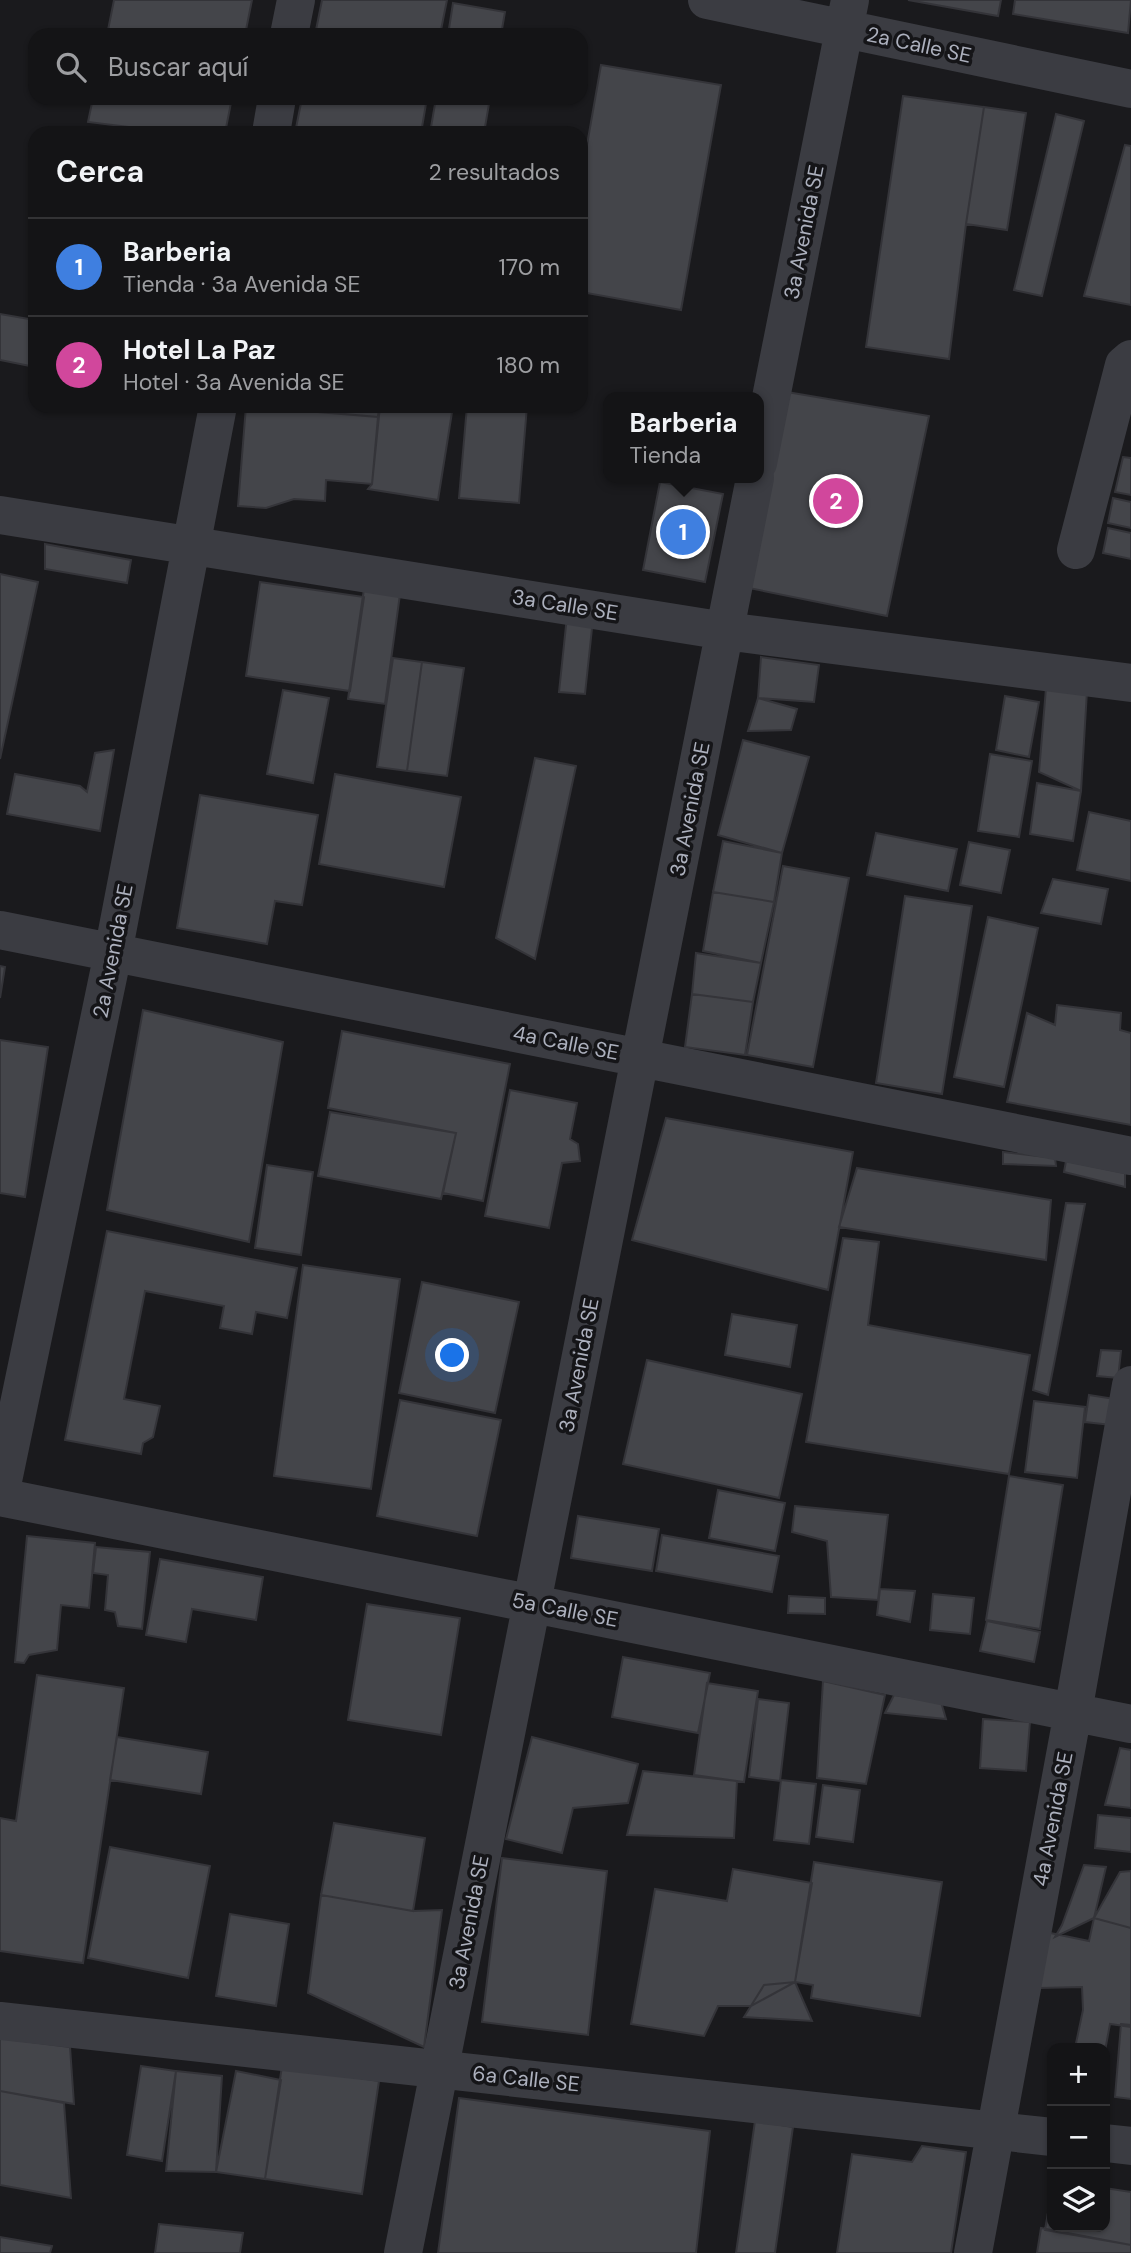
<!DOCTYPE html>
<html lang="es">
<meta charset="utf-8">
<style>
:root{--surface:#141416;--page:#212123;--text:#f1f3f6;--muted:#9d9ea1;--line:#333335;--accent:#8c9099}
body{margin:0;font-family:"DM Sans",sans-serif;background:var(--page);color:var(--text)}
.controls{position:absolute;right:21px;bottom:21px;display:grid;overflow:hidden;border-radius:14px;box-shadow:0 2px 5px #0004}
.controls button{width:63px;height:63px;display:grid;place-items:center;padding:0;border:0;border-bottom:2px solid var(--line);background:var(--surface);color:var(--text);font:35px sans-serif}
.you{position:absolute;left:453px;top:1356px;width:24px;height:24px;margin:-18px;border:5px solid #fff;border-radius:50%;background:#1a73e8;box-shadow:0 0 0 10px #1a73e833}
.badge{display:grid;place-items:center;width:46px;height:46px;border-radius:50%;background:var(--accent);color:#fff;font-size:23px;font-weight:700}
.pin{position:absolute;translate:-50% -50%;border:4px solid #fff;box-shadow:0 2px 7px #0006}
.popup{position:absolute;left:603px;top:392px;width:161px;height:91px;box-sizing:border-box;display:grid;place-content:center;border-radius:14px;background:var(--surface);filter:drop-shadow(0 2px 5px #0005);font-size:23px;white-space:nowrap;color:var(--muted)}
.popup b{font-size:26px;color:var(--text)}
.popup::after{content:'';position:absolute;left:50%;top:100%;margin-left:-14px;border:14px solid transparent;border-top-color:var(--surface)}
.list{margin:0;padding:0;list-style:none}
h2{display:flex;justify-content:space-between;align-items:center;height:91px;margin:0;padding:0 28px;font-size:30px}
h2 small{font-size:23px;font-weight:400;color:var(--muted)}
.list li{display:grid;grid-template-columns:46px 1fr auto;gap:21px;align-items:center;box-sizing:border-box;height:98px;padding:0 28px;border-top:2px solid var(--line)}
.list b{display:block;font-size:26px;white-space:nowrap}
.list p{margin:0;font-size:23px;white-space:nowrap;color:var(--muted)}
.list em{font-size:23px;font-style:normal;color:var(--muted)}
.icon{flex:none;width:38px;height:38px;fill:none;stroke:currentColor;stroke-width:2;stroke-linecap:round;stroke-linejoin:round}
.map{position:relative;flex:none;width:1131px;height:2253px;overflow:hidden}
.search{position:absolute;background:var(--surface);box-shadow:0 2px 5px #0004;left:28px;top:28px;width:560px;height:77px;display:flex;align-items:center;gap:18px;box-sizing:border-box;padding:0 24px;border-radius:21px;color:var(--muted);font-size:26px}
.panel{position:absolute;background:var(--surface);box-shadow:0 2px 5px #0004;left:28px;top:126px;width:560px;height:287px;border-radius:21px}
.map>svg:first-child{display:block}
.building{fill:#44454a;stroke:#343439;stroke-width:2}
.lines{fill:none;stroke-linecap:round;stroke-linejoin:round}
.minor{stroke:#3b3c42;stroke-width:38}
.labels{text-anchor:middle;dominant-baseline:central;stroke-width:7;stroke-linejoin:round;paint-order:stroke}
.street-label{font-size:21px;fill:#acb0bd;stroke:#151518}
</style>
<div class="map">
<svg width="1131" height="2253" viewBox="0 0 1131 2253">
<rect width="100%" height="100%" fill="#1a1a1d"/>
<path class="building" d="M114,0h138l-7,35h-138z
M322,0h125l-7,35h-125z
M908,0h93l-3,16z
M1015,0h116l-3,33 -115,-19z
M453,3l52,9 -4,23h-53z
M601,65l120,20 -40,225 -100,-18v-113z
M903,96l81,11 -18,117 -17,135 -83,-12z
M93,98h139l-7,35h-48l-89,-11z
M302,98h125l-6,35h-126z
M436,98h54l-6,35h-54z
M984,107l42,6 -19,117 -41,-6z
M1056,114l28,7 -42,175 -28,-6z
M1125,145l6,1v159l-47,-9z
M0,314l35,6v47l-35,-7z
M787,392l142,24 -42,200 -148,-30z
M246,406l132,11 -6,67 -46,-4 -1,21 -31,-2 -28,9 -28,-2z
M254,406h125l-1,11z
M380,406h73l-15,94 -70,-11 4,-5z
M467,406h60l-8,97 -60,-5z
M1123,457l8,1v37l-16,-3z
M660,482l63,12 -18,88 -62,-12z
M1113,498l18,4v26l-23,-5z
M1108,528l23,5v26l-28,-6z
M45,544l86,16 -4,23 -82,-14z
M0,574l38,8 -38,177z
M260,582l104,15 -14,94 -104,-15z
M365,582l36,5 -16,117 -37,-5z
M567,616l26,3 -8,75 -26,-2z
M761,657l58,8 -5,37 -56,-4z
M393,658l29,4 -15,109 -30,-4z
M422,662l42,6 -17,108 -40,-5z
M1046,688l41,3 -6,100 -42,-19z
M283,690l46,8 -16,85 -46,-9z
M1005,696l34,6 -10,55 -33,-7z
M758,698l39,11 -6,21 -43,1z
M743,740l66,17 -27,96 -64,-18z
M114,750l-14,81 -93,-17 8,-40 65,12 7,6 8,-39z
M990,754l42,7 -13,76 -41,-6z
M535,758l41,8 -41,193 -39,-21z
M335,774l126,23 -17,90 -125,-23z
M1037,783l44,8 -8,50 -43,-7z
M200,795l118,20 -16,90 -27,-4 -8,43 -90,-16z
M1089,812l42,9v60l-54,-11z
M876,833l81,16 -9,42 -81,-16z
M723,841l59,12 -8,49 -61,-10z
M969,842l41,8 -9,43 -41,-8z
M783,866l66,12 -36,189 -66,-12z
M1053,879l55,10 -7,35 -60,-11z
M713,892l61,10 -13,61 -58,-12z
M905,896l67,10 -30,188 -66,-11z
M988,917l50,11 -34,159 -50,-10z
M696,953l65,10 -8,39 -61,-8z
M0,966l5,1 -5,31z
M692,994l61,8 -8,53 -60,-8z
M1057,1005l64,8 -1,17 11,3v92l-124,-23 20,-89 28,12z
M143,1010l140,32 -34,200 -142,-32z
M342,1031l168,33 -27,137 -40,-8 13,-60 -128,-25z
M0,1040l48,7 -23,150 -25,-4z
M510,1090l67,13 -7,36 8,5 2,17 -18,2 -13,65 -64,-12z
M330,1112l126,21 -15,66 -123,-23z
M666,1118l187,34 -25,138 -196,-50z
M1003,1152l52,6 1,8 -53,-2z
M1066,1161l59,12v14l-61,-15z
M267,1165l46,7 -12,83 -46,-7z
M857,1168l194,32 -5,60 -207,-33z
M1066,1203l19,1 -37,191 -15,-5z
M107,1231l190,37 -10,50 -31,-6 -4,22 -32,-6 4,-22 -79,-15 -21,108 36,7 -7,31 -10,6 -2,11 -76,-14z
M843,1238l36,4 -11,83 162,30 -21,119 -203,-32z
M303,1265l97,14 -29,210 -97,-13z
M422,1282l97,20 -24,111 -96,-20z
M732,1314l65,11 -7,42 -65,-12z
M1101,1350l20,1 -3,27 -21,-2z
M647,1360l155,34 -23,104 -156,-34z
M1089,1395l26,4 -4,26 -26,-3z
M400,1400l101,20 -24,116 -100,-20z
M1034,1401l51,6 -8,71 -52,-6z
M1009,1476l54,9 -23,144 -54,-9z
M718,1490l67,13 -10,48 -66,-13z
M795,1506l93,9 -10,85 -47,-3 -4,-56 -35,-9z
M578,1516l81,13 -7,42 -81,-13z
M662,1535l117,21 -7,36 -116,-21z
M27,1536l68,7 -6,65 -28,-3 -4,45 -28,5 -5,8 -9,-1z
M96,1547l54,5 -8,77 -24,-3 -3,-14 -10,-2 3,-35 -15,-2z
M160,1559l103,18 -7,43 -64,-11 -6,33 -40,-7z
M880,1589l35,2 -5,31 -33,-7z
M933,1594l41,4 -4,36 -40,-4z
M789,1596l36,2v16l-37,-1z
M367,1604l93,14 -19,117 -93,-15z
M987,1621l53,11 -6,30 -54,-11z
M623,1657l87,16 -12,60 -86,-16z
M37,1675l87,13 -41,275 -83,-12v-133l16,3z
M823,1681l62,14 -19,89 -49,-6z
M707,1683l51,8 -14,91 -50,-7z
M894,1695l47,7 5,17 -61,-6z
M758,1699l31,4 -9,78 -31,-4z
M983,1719l47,3 -4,49 -46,-3z
M117,1737l91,15 -7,42 -91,-14z
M532,1737l106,27 -10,39 -55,5 -11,45 -56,-14z
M1120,1748l11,2v58l-26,-3z
M643,1771l94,10 -3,57 -107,-3z
M781,1780l35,4 -7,60 -35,-4z
M823,1785l37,5 -7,52 -37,-5z
M1098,1815l33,3v34l-36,-4z
M334,1823l91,15 -12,73 -92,-16z
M110,1847l100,19 -22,112 -100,-20z
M502,1858l105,13 -19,164 -106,-13z
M814,1862l128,20 -22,134 -109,-18 2,-13 -18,-3z
M1084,1865l22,2 -12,51 -39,19 7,-12z
M733,1869l79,14 -17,99 -44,24h-33l-14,30 -73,-12 24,-135 72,12z
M1131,1871v57l-37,-10 26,-46z
M321,1895l92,16 29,-1 -18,137 -116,-54z
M230,1914l59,10 -13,82 -60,-10z
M1094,1918l37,10v99l-21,-3 -5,27v-3h-30l8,-38 -1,-23 -43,1 -3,-58 53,11z
M795,1982l17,39 -68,-4 20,-32z
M1121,2024l10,1v74l-16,-2z
M0,2038l70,9 4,57 -74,-13z
M141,2066l35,5 -14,90 -35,-6z
M282,2066l97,15 -17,113 -97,-15z
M176,2071l46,5 -6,96 -50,-1z
M236,2071l45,9 -16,99 -49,-7z
M0,2091l64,12 7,95 -71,-13z
M459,2098l251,33 -14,122h-258z
M755,2121l38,6 -18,126h-39z
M922,2146l44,6 -15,101h-114l15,-99 60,8z
M1105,2188l26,4v53l-86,-15 7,-41v38h53z
M159,2224l84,9 -3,20h-85z
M1041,2228l90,17v8h-94z
M0,2237l52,9 -2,7h-50z"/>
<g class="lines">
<path class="minor" d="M707,0l424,89
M289,35l7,-35
M271,133l6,-35
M758,463l92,-463
M0,515l725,116 406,52
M1076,550l48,-185 7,-6
M0,930l1131,226
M0,1495l113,-542 105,-547
M0,1497l1131,227
M0,2021l1052,116
M1105,2143l26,3
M403,2253l352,-1775
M973,2253l100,-541 58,-327"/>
</g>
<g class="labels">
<g class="street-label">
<text transform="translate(919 45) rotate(12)">2a Calle SE</text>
<text transform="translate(804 232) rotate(-79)">3a Avenida SE</text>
<text transform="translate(565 605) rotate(9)">3a Calle SE</text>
<text transform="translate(690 809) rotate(-79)">3a Avenida SE</text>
<text transform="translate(113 951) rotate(-79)">2a Avenida SE</text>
<text transform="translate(566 1043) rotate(11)">4a Calle SE</text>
<text transform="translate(579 1365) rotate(-79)">3a Avenida SE</text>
<text transform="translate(565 1610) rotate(11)">5a Calle SE</text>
<text transform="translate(1053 1819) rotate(-79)">4a Avenida SE</text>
<text transform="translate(469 1922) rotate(-79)">3a Avenida SE</text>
<text transform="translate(526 2079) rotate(6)">6a Calle SE</text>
</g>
</g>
</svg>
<div class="controls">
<button>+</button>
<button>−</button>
<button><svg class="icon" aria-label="layers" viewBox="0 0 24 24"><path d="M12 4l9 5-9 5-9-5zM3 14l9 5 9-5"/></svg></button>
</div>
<div class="you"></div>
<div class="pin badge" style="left:683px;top:532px;background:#3f7fe0">1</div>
<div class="popup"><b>Barberia</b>Tienda</div>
<div class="pin badge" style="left:836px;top:501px;background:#d1479c">2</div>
<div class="search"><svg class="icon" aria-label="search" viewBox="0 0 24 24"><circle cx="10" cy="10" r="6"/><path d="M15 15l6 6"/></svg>Buscar aquí</div>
<section class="panel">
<h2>Cerca<small>2 resultados</small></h2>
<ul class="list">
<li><span class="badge" style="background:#3f7fe0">1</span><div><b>Barberia</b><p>Tienda · 3a Avenida SE</p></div><em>170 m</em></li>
<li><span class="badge" style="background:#d1479c">2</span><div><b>Hotel La Paz</b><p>Hotel · 3a Avenida SE</p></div><em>180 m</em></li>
</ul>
</section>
</div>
